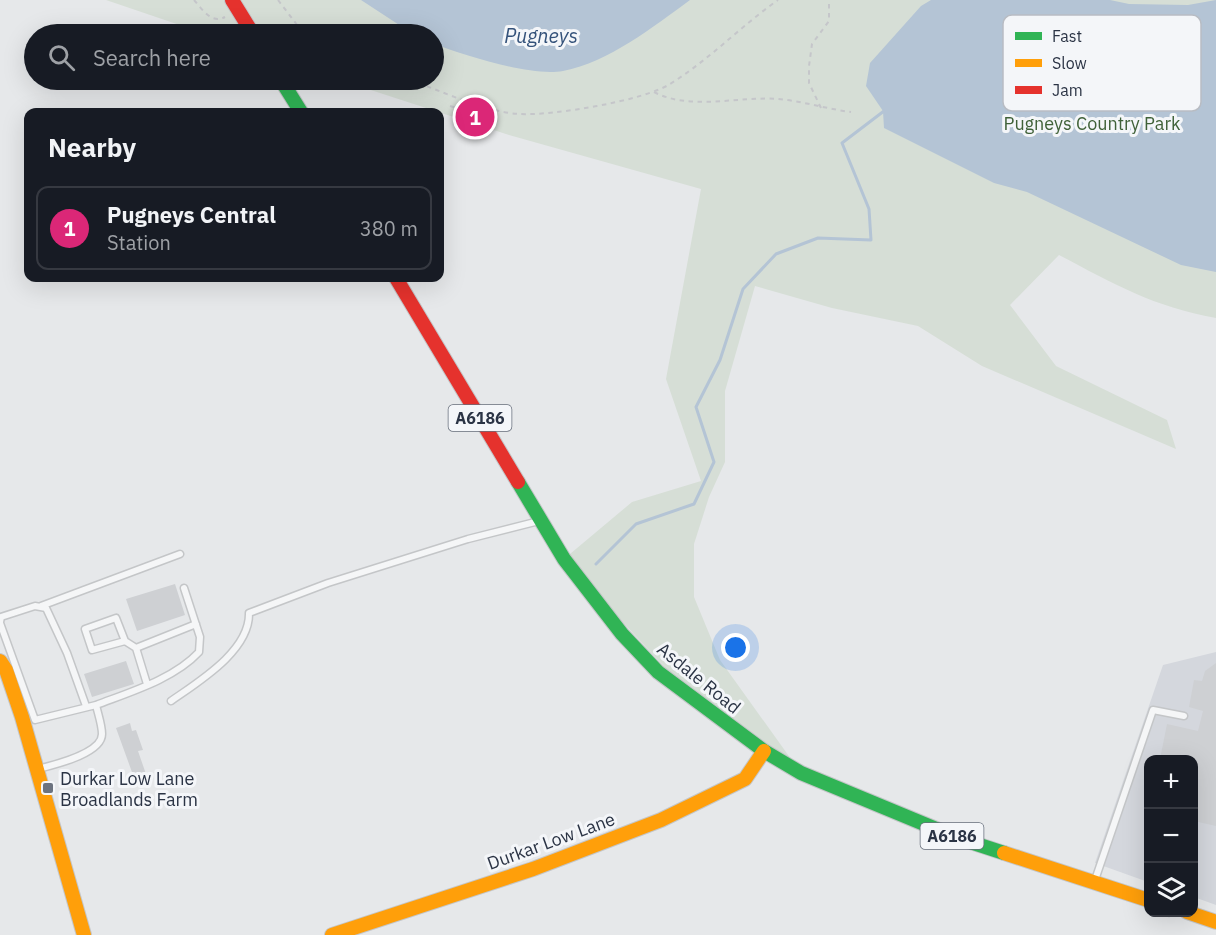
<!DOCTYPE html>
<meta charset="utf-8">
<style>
:root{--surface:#171b24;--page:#242831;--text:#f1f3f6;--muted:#9ea1a6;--line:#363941;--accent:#db2777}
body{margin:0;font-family:"IBM Plex Sans",sans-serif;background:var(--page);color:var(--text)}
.controls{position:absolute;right:18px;bottom:18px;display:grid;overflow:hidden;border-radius:12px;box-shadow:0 6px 24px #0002}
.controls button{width:54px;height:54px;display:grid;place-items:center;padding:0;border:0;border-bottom:2px solid var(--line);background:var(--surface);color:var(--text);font:30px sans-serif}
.you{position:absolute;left:736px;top:648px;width:21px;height:21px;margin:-15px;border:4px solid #fff;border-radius:50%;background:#1a73e8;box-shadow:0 0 0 9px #1a73e833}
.badge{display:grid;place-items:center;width:39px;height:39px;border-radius:50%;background:var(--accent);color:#fff;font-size:20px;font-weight:700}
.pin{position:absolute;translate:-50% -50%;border:3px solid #fff;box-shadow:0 2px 6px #0006}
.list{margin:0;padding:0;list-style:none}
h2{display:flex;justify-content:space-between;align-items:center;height:78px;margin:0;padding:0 24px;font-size:26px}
h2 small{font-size:20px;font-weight:400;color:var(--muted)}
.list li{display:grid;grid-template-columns:39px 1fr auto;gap:18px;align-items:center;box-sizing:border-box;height:84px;margin:0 12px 12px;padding:0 12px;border:2px solid var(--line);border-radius:12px}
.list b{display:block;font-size:22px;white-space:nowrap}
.list p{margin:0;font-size:20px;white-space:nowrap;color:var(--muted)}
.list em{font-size:20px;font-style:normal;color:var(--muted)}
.icon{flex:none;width:33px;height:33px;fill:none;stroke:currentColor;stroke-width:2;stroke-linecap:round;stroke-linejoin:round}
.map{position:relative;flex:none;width:1216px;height:935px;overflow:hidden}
.search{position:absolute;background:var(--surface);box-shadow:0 6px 24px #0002;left:24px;top:24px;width:420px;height:66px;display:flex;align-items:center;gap:15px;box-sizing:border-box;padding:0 21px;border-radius:33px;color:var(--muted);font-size:22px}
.panel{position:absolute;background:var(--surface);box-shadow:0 6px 24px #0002;left:24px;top:108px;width:420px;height:174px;border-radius:12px}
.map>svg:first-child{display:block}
.built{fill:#d4d7dd}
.green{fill:#d6ded6}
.water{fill:#b4c4d5}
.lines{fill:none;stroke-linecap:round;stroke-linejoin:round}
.stream{stroke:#b4c4d5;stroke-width:3}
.building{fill:#ced0d3}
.lane-casing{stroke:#c4c6c8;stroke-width:9}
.fast-casing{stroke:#c4c6c8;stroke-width:16}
.slow-casing{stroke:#c4c6c8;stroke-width:16}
.jam-casing{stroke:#c4c6c8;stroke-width:16}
.path{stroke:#c5c6ca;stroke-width:2;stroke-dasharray:4.5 4.5;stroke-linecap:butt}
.lane{stroke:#f5f6f7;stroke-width:6}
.fast{stroke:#30b455;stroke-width:14}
.slow{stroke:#ff9f0a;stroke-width:14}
.jam{stroke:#e5322d;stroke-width:14}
.poi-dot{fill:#6c737f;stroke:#f4f6f9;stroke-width:2}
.labels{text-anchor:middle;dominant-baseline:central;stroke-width:6;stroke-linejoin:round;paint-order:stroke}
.shield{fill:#f4f6f9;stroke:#676e7b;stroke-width:1.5}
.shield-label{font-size:16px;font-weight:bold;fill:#2b3445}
.park-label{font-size:18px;fill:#3f6138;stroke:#f4f6f9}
.street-label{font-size:18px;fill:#2b3445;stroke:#f4f6f9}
.poi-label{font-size:18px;fill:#2b3445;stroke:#f4f6f9;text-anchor:start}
.water-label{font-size:20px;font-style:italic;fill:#34527a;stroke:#f4f6f9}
.key{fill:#f4f6f9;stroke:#b8bcc3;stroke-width:1.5}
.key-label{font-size:16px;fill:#2b3445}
</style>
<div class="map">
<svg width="1216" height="935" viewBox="0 0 1216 935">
<rect width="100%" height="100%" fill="#e6e8ea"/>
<path class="built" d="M1216,652v253l-22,-8v-137h-46v122l-53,-19 68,-198z"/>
<path class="green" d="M106,0h1110v318c-62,-11 -102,-34 -157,-63l-49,50 46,61 111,54 9,29 -194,-83 -64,-40 -86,-18 -77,-22 -30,105v71l-16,35 -15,47v53l26,63 81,113 -102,-69 -135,-145 68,-57 69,-21 -35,-102 35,-190 -192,-54 -169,-55h94v-46h-228z"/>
<path class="water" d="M361,0h329c-37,27 -81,62 -127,71 -33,6 -98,-16 -129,-27v-10h-21z
M931,0h179l19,4 59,1 28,-5v272l-35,-7 -154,-73 -33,-9 -110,-55 -1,-17 -17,-25 4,-23 51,-57z"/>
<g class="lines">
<path class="stream" d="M596,564l40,-40 58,-20 20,-42 -18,-55 24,-47 23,-71 33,-35 42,-16 53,2 -2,-31 -27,-66 42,-32"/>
</g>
<path class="building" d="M175,584l10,31 -48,16 -11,-32z
M126,661l8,23 -42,13 -8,-23z
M1216,663v163l-22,-5v-62h-34l7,-35 31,7 5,-20 -14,-4 5,-27 8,1 3,-10z
M130,723l2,8 4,-1 7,20 -5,1 9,26 -3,1 2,5 -9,3 -21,-58z"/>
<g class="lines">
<g class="lane-casing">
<path id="lane" d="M41,606l139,-52
M0,622l1,-5 34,-11 11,2 21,45 19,53
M0,623l35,97 61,-15c2,9 6,20 6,29 0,20 -49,31 -64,35
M125,641l-33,9 -7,-21 31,-11 9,23 11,7 60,-24
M136,648l11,36
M171,701c27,-19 79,-50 78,-88l79,-30 140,-44 71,-18
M96,705c34,-13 78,-26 103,-53l1,-15 -16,-49
M1095,880l58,-170 31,6"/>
</g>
<g class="fast-casing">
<path id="fast" d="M281,80l20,32
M518,482l46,77 58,75 36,38 106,79 37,22 157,65 46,15"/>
</g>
<g class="slow-casing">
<path id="slow" d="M0,661l6,9 16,47 62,218
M1004,853l144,47
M1187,912l29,10
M332,935l201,-66 128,-49 84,-41 19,-28"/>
</g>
<g class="jam-casing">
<path id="jam" d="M232,0l21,34
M396,278l122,204"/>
</g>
<path class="path" d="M194,0c9,10 17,24 31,17
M278,0l26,34
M410,80c32,11 75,32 109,34 32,2 124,-13 151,-30 39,-24 71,-58 108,-84
M654,92c36,19 84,4 124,7 24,2 49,10 73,13
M450,106l26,8 4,-10
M821,108l-12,-25v-17l3,-22 17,-23v-21
M476,114l23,8
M1157,912l17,6"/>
<use href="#lane" class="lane"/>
<use href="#fast" class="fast"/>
<use href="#slow" class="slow"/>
<use href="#jam" class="jam"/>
</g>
<rect class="poi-dot" x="42" y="782" width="12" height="12" rx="3"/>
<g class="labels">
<g class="shield">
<rect x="448.5" y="405" width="63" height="26" rx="4.5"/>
<rect x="920.5" y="823" width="63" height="26" rx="4.5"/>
</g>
<g class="shield-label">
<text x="480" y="418">A6186</text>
<text x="952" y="836">A6186</text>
</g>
<g class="park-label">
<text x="1092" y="123">Pugneys Country Park</text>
</g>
<g class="street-label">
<text transform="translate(699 678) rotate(39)">Asdale Road</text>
<text transform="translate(551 841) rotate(-20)">Durkar Low Lane</text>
</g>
<g class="poi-label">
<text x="60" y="778">Durkar Low Lane<tspan x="60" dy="21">Broadlands Farm</tspan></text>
</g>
<g class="water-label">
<text x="541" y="35">Pugneys</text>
</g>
</g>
<rect x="1003" y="15" width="198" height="96" rx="9" class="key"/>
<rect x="1015" y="32" width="27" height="8" fill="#30b455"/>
<rect x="1015" y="59" width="27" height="8" fill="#ff9f0a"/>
<rect x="1015" y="86" width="27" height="8" fill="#e5322d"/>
<g class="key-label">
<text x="1052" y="42">Fast</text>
<text x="1052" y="69">Slow</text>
<text x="1052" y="96">Jam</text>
</g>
</svg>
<div class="controls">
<button>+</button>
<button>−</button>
<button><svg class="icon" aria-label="layers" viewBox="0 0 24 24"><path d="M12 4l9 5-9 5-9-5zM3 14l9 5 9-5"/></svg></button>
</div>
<div class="you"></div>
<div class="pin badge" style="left:475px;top:117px">1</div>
<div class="search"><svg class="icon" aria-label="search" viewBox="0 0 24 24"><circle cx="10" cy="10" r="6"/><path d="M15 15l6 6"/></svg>Search here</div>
<section class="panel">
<h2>Nearby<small></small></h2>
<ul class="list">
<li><span class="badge">1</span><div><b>Pugneys Central</b><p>Station</p></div><em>380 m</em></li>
</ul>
</section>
</div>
